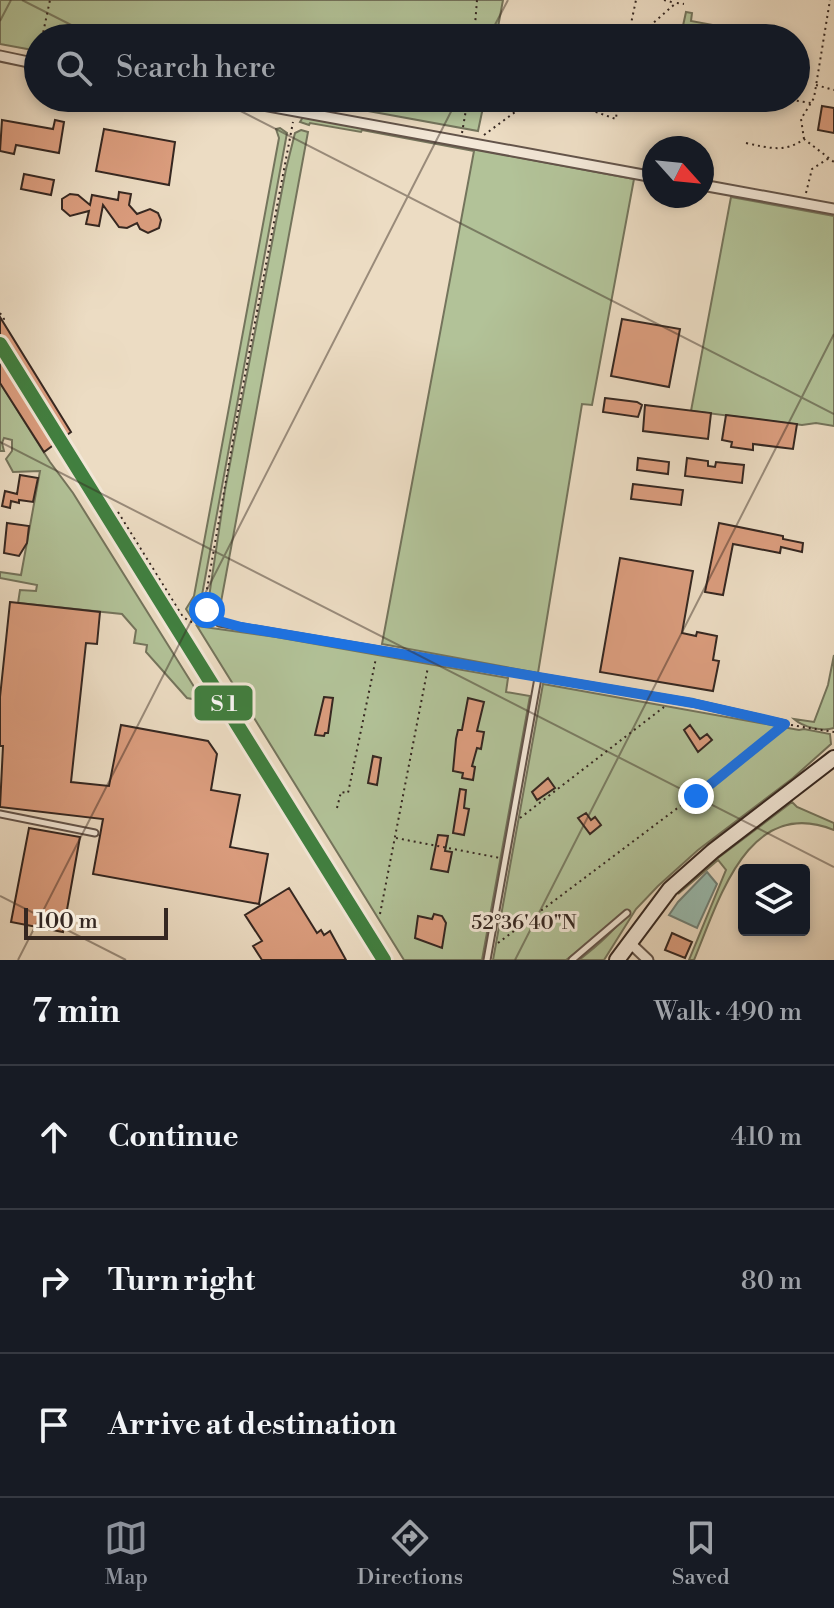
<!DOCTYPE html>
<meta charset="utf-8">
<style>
:root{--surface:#171b24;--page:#242831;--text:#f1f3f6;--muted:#9ea1a6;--line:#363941;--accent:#8c9099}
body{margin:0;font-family:"Libre Bodoni",serif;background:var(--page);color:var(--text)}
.controls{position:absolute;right:24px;bottom:24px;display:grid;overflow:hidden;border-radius:8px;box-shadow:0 4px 12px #0003}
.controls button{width:72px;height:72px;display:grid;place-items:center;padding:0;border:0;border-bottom:2px solid var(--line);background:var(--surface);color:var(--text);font:40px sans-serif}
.compass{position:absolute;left:642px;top:136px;width:72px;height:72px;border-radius:50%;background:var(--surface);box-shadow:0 4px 12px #0003;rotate:117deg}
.scale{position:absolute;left:24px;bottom:20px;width:144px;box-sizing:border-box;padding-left:8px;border:4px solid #352721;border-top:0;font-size:22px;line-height:28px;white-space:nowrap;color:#352721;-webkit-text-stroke:6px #f3e8d8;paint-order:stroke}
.stop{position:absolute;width:24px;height:24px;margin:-18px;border:6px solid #1a73e8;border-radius:50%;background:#fff}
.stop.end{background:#1a73e8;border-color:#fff;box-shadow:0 2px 8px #0008}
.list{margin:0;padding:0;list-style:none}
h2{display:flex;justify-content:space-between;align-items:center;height:104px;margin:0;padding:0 32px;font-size:34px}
h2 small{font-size:26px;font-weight:400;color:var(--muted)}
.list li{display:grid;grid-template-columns:52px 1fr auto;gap:24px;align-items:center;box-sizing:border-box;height:144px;padding:0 32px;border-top:2px solid var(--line)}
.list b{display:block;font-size:30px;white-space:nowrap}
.list em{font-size:26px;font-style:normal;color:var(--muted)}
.icon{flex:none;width:44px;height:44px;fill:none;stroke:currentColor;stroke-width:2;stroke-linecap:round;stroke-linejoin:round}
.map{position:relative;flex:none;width:834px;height:960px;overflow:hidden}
.search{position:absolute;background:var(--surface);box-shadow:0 4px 12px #0003;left:24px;right:24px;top:24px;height:88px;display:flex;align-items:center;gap:20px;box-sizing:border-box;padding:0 28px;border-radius:44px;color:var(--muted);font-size:30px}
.sheet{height:536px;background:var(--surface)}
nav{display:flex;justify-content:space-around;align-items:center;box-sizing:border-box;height:112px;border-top:2px solid var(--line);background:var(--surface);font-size:22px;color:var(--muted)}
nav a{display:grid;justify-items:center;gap:4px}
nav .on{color:var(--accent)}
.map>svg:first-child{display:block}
.green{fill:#b2c298;stroke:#74745c;stroke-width:2}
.water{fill:#99bcb0;stroke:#718077;stroke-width:2}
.building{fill:#db9d7e;stroke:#352721;stroke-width:2}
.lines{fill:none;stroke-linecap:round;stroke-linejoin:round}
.lane-casing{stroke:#63544a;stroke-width:9}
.street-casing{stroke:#63544a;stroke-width:13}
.secondary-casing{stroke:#352721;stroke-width:18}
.path{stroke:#352721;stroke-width:2;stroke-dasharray:2 4;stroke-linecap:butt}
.lane{stroke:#f3e8d8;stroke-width:5}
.street{stroke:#f3e8d8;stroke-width:9}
.secondary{stroke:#f3e8d8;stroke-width:14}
.rail-1-casing{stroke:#f3e8d8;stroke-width:20}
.rail-1{stroke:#408040;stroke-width:14}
.route{stroke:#1a73e8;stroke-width:10}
.ticks{fill:none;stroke:#352721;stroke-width:2;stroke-opacity:0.45}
.ticks-label{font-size:20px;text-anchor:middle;fill:#352721;stroke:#f3e8d8;stroke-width:6;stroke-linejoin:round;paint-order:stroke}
.line-badge{stroke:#f3e8d8;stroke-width:3}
.badge-label{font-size:22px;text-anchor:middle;font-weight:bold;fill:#fff}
</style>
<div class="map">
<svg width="834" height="960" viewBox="0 0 834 960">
<rect width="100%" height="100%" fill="#ecdcc3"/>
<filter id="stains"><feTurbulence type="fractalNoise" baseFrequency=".0025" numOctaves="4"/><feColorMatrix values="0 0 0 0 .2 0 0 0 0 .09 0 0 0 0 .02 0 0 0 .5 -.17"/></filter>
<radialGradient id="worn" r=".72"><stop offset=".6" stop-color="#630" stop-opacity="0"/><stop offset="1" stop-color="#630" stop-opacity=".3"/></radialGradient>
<path class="green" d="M0,0h503l-7,38h-458v13l-38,-7z
M686,12l6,1 -1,8 76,14 2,-7h4l-2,10h-18l-63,-12 -2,10 -7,-1z
M297,98h188l-7,33z
M303,117l331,62 -42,226 -10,-1 -44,269 -156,-29 92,-493 -112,-21 -1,2 -51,-9 -1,2 -9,-3z
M280,128l7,5 -85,462 3,23 -12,2 -7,-11 8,-13 85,-458 -3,-9z
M301,130l7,2 -87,470 -8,3 -4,-2v-6l16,-107 61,-321 9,-36z
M731,197l103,19v210l-18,-3 -14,2 -111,-14z
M0,383l50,79 23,31 130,208 -16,-3 -41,-46 1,-7 -13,-2 2,-13 -14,-16 -104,-11 2,-13 16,1 1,-6 -37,-7v-6l21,3 19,-104 -27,1 -7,-13 6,-8v-11l-8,-2 -2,5 2,8h-4z
M197,626l79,11 232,41 -2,14 24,4 -48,264h-78z
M834,655v73c-12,4 -31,-1 -40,-9l20,3 14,-37z
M543,684l256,46 5,-1 26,5 1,10 -38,34 -95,72 -40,36 -22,23 -32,51h-25c13,-10 34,-28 43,-41l-56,41h-73z
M792,802l5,5 37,16v7c-86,-35 -115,70 -140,130h-5l37,-90 -8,-10 -40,34 36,-33z"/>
<path class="water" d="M707,872l10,12 -20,44 -28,-13 9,-13z"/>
<path class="building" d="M822,106l12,2v25l-16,-3z
M2,120l51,9 2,-9 9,2 -5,31 -43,-8 -2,9 -14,-3z
M104,129l71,13 -6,43 -73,-14z
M24,174l30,6 -3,15 -30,-6z
M119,192l12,2 -2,11 8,9 13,-5 8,4 3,7 -2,8 -11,5 -8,-4 -3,-6 -10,5 -8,-1 -16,-22 -4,21 -13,-2 3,-13 -19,5 -8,-7v-10l8,-5 8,1 12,10 2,-10 26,5z
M0,317l71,115 -27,20 -44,-69z
M622,319l58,10 -11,58 -58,-11z
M605,398l32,4 5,3 -4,12 -35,-5z
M645,405l66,8 -3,26 -65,-8z
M726,415l71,9 -4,25 -40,-5v6l-22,-3 1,-5 -10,-2z
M638,458l31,4 -1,12 -31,-4z
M687,458l21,3v5l7,1 1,-5 28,3 -2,18 -57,-7z
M20,475l18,3 -5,24 -14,-2v3l-8,-2 -1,7 -8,-2 3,-15 12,3z
M633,484l50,6 -2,15 -50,-6z
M7,523l22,3 -2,17 -8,13 -15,-3z
M719,523l64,13v3l20,4 -1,9 -21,-5 -1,6 -47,-9 -10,51 -18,-3z
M620,558l73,13 -11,62 14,3 1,-4 20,4 -4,24 6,1 -6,30 -113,-19z
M10,602l90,10 -3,32 -11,-1 -15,139 38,4 12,-61 87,16 9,13 -6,36 29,5 -10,52 38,7 -9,50 -166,-30 10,-55 -103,-12 3,-61h-3v-49z
M324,697l9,1 -5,35h-3l-1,3 -9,-1z
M468,698l16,4 -7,29 7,1 -3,17 -4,-1 -5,18 3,1 -2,13 -11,-2 1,-5 -10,-2 3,-32 2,-9h4z
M690,725l10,14 7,-5 5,6 -14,12 -14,-22z
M373,756l8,2 -4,27 -9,-2z
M548,778l7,10 -18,12 -5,-8z
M460,789l6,1 -2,18 5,1 -5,26 -11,-2z
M586,813l5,7 4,-3 6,8 -11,9 -12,-16z
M29,828l51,9 -17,95 -52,-10z
M438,835l10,1 -3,15 7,1 -4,20 -17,-3z
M289,888l28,45 4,-3 3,5 6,-4 16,29h-84l-9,-14 9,-5 -17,-26z
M434,914l8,2 4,7 -4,25 -27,-10 3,-22 14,3z
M672,933l20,9 -7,16 -20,-8z"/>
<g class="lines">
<g class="lane-casing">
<path id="lane" d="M219,623l474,80 92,21
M0,814l95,19
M487,960l51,-282
M572,960l55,-47"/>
</g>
<g class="street-casing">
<path id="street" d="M0,56l38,8
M224,98l430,79
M702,185l132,24
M629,942l19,18"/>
</g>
<g class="secondary-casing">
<path id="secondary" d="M617,960l53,-71 43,-38 121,-93"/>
</g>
<path class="path" d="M664,0l11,3
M42,38l8,-38
M474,38l3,-38
M628,38l8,-38
M636,38l40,-35 8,1
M816,85l18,5
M556,98l60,21 2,-21
M779,98l32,5
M462,133l6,-35
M484,135l50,-37
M804,139l-3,-20 13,-21 16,-98
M746,143c23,5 39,10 58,-4l30,23
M806,193l6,-24 17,-11
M0,313l4,6 -3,2
M118,512l65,105 12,7 16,-4
M211,618l-6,-16 2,-13 30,-172 56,-295
M791,725l43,7
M337,808l4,-16 7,1 28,-135
M520,818l144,-111
M396,838l104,20
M380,914l48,-247
M498,943l282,-212"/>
<use href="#lane" class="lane"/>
<use href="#street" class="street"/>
<use href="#secondary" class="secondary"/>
<g class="rail-1-casing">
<path id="rail-1" d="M0,344l384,616"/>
</g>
<use href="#rail-1" class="rail-1"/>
</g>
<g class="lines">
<path class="route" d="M207,610l5,9 29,8 452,76 92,21 -89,72"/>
</g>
<path class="ticks" d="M22,0l75,38M0,21l11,-21M488,38l20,-38M215,98l619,316M0,442l834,425M0,896l126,64M18,960l440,-862M515,960l319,-626"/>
<g class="ticks-label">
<text x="524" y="929">52°36'40"N</text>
</g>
<rect class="line-badge" x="193" y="684" width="61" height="38" rx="8" fill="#408040"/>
<g class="badge-label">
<text x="224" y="711">S 1</text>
</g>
<rect width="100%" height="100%" filter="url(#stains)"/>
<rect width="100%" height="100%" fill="url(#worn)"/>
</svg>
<div class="controls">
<button><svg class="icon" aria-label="layers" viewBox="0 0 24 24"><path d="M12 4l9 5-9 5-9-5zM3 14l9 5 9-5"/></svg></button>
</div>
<svg class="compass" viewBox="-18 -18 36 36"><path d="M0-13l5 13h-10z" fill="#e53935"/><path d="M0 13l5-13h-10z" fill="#9ea1a6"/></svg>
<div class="scale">100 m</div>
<div class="stop" style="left:207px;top:610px"></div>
<div class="stop end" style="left:696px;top:796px"></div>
<div class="search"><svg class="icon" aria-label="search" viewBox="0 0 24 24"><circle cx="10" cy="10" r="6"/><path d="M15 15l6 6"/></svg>Search here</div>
</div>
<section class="sheet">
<h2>7 min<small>Walk · 490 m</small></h2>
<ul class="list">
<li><svg class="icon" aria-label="ahead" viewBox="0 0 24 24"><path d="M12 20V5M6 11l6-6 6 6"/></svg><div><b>Continue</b></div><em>410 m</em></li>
<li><svg class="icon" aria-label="right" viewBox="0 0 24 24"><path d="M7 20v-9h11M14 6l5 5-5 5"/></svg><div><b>Turn right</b></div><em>80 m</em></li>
<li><svg class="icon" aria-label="arrive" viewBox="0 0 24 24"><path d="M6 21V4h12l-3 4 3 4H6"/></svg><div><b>Arrive at destination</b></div></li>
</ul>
</section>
<nav>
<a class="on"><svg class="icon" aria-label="map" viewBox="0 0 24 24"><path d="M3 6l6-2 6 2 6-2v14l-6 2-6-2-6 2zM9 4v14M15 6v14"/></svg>Map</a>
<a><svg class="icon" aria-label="directions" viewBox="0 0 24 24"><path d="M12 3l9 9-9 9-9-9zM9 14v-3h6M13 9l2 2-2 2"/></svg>Directions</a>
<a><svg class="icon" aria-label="saved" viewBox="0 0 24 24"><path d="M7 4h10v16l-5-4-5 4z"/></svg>Saved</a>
</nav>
